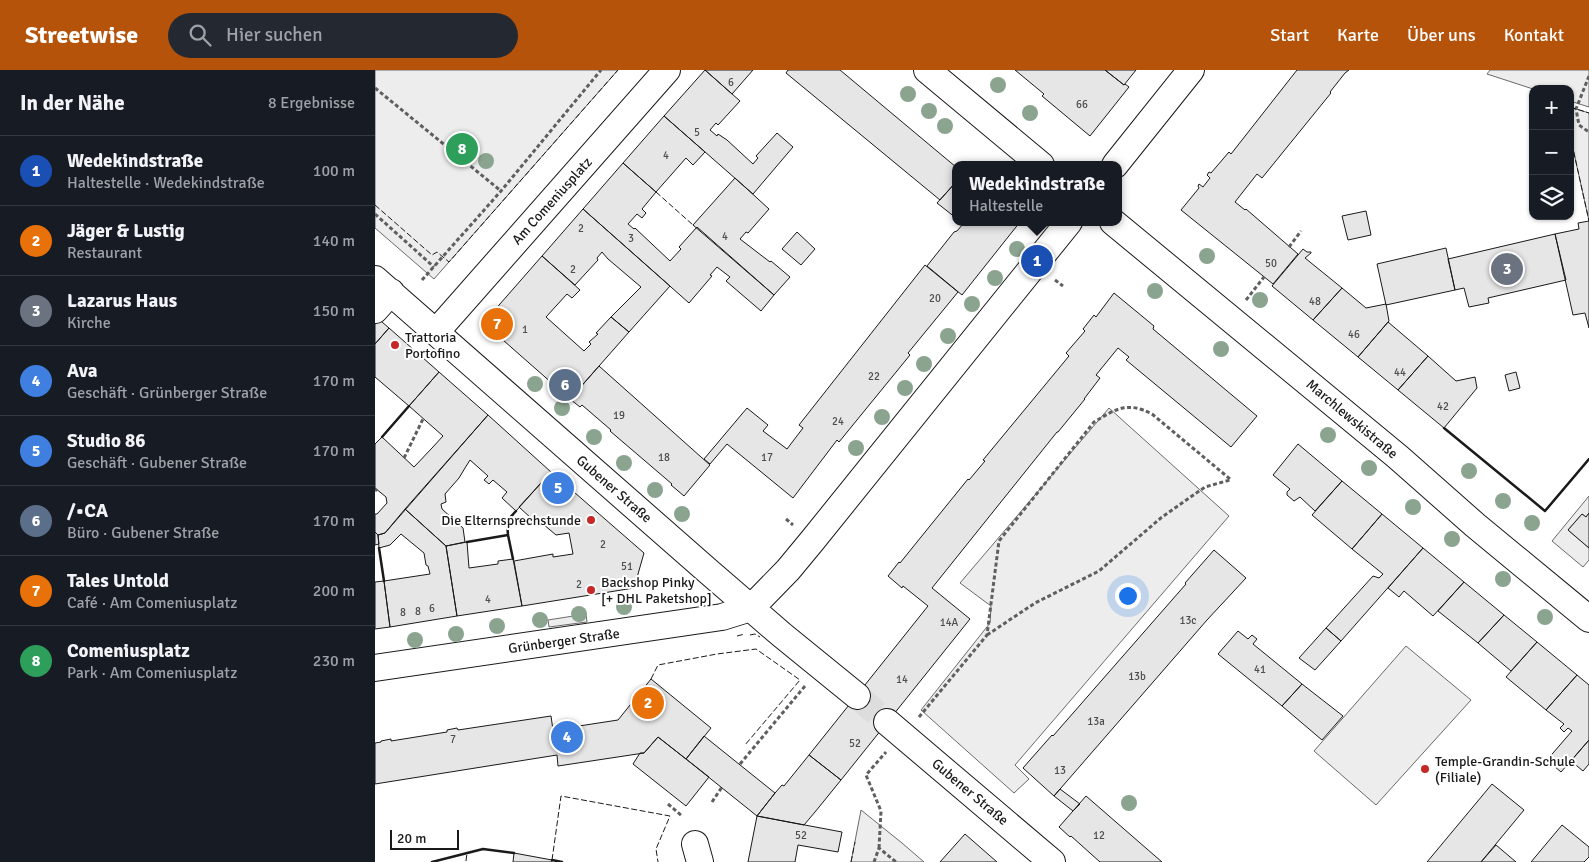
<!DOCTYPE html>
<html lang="de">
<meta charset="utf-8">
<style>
:root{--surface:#171b24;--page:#242831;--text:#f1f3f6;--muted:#9ea1a6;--line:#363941;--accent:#b45309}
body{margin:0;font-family:Signika,sans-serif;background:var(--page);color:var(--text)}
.controls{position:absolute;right:15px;top:15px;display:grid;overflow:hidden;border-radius:10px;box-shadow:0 1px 4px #0004}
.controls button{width:45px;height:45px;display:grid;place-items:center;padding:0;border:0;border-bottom:1px solid var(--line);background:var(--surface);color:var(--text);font:25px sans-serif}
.scale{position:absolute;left:15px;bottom:12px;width:69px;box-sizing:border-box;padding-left:5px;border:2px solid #1a1a1a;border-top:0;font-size:14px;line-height:18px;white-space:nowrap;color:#1a1a1a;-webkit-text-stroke:4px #fff;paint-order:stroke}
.you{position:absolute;left:752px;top:525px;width:18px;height:18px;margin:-12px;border:4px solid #fff;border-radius:50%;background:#1a73e8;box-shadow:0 0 0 8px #1a73e833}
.badge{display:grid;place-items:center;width:32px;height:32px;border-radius:50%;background:var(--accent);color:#fff;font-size:16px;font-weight:700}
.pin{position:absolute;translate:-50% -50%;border:2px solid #fff;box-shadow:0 1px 5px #0006}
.popup{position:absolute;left:577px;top:91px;width:170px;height:65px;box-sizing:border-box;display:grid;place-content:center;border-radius:10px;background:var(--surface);filter:drop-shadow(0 1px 4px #0005);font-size:16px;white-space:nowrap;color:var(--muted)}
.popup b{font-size:19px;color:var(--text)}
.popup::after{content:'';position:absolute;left:50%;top:100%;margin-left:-10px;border:10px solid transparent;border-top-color:var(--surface)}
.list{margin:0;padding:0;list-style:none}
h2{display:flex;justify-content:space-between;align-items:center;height:65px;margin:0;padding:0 20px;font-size:21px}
h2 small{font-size:16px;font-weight:400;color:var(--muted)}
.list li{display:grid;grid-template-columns:32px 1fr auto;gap:15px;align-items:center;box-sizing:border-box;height:70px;padding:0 20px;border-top:1px solid var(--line)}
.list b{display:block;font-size:19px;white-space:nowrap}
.list p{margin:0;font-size:16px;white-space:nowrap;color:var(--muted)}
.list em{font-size:16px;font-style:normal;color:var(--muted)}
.icon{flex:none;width:28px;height:28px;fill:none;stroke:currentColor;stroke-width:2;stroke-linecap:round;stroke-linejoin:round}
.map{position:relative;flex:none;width:1214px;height:792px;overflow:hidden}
header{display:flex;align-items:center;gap:30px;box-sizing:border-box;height:70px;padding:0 25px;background:var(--accent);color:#fff}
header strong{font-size:24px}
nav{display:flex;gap:28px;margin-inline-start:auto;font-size:18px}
.search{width:350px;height:45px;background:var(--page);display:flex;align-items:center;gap:12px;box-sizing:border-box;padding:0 18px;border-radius:28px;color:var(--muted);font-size:19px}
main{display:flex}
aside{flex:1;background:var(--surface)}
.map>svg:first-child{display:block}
.built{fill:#ededed;stroke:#6a6a6a}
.building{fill:#e6e6e6;stroke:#1a1a1a}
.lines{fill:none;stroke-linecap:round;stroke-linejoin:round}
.minor-tunnel{stroke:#ddd;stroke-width:26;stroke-dasharray:26 13;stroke-linecap:butt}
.minor-casing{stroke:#1a1a1a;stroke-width:28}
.path{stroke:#5f5f5f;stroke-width:3;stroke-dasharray:4 2.5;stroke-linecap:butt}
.minor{stroke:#fff;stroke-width:26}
.fence{stroke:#1a1a1a;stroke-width:1;stroke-dasharray:6 2.5;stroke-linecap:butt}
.wall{stroke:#1a1a1a;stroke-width:2.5}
.tree{fill:#8aa48f}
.poi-dot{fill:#c62828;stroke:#fff;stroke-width:2}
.labels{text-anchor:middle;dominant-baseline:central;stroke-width:4;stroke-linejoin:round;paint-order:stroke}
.number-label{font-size:11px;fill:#4d4d4d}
.street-label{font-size:14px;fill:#1a1a1a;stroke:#fff}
.poi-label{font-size:14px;fill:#1a1a1a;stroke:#fff;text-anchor:start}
</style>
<header>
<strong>Streetwise</strong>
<div class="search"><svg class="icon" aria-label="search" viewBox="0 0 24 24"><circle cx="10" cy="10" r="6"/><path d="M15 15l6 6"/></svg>Hier suchen</div>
<nav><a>Start</a><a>Karte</a><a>Über uns</a><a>Kontakt</a></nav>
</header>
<main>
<aside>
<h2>In der Nähe<small>8 Ergebnisse</small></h2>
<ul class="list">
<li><span class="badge" style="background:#1a4fb4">1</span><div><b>Wedekindstraße</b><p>Haltestelle · Wedekindstraße</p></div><em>100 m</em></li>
<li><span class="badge" style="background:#e8710a">2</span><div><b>Jäger &amp; Lustig</b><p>Restaurant</p></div><em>140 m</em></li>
<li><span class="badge" style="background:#6b7280">3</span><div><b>Lazarus Haus</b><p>Kirche</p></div><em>150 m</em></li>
<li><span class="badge" style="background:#3f7fe0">4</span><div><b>Ava</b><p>Geschäft · Grünberger Straße</p></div><em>170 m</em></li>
<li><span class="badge" style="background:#3f7fe0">5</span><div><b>Studio 86</b><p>Geschäft · Gubener Straße</p></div><em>170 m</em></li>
<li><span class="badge" style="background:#5c6f8a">6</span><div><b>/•CA</b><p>Büro · Gubener Straße</p></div><em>170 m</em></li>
<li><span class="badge" style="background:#e8710a">7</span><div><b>Tales Untold</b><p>Café · Am Comeniusplatz</p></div><em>200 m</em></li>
<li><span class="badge" style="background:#2e9e5b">8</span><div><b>Comeniusplatz</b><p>Park · Am Comeniusplatz</p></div><em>230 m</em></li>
</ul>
</aside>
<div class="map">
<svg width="1214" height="792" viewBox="0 0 1214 792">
<rect width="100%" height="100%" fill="#fff"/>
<path class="built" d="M0,0h243l-184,209 -59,-51z
M1115,0h99v37l-19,-6v-12h-37l-46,-15z
M1195,37l19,6v108l-19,-86z
M734,338l120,108 -214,249 14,14 -15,14 -93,-83 69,-87 1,-17 -31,-23z
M1214,426v17l-3,4 -4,-3 -14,16 21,18v12l-6,7 -31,-26z
M211,544l1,8 -38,5 -1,-7z
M1031,576l65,54 -95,105 -62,-54z
M486,740l41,33 22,19h-73z"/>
<path class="building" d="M330,0l35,31 -22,24 -2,-2 -6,7 7,6 1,-2 9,6 26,24 5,-6 -2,-2 21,-23 16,14 -40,47 -89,-78z
M330,0h48l-21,24z
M413,0h52l116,97v15l-16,18 -154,-127z
M640,0h90l19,15 1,-1 4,3 -39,49 -48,-40 2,-2z
M730,0h31l-12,15z
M922,0h52l-4,3 -15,19 1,1 -69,85 -5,-4 -22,28 10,8 1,-1 52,45 -25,30 -92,-74 18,-22 -1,-2 1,-2 4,3 7,-9 -3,-3 2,-3 2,1 18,-21 2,2z
M289,46l41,36 -12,13 -7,-7 -30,34 -33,-29z
M248,93l33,29 -14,17 4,4 -4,5 -5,-4 -9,10 6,5 1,-1 35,33 11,-12 -2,-2 18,-20 77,68 -13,16 -35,-30 4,-4 -13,-10 -7,8 2,1 -23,27 -106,-94z
M360,108l34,31 -21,24 -2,-1 -6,7 30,23 1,-1 19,16 -16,18 -81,-70z
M581,112v36l-19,-15z
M208,139l87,77 -41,46 -18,-15 30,-30 -33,-28 -6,-7 -5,6 1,2 -23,25 -33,-29z
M991,141l5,24 -23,5 -6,-24z
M1214,151v107l-4,-15 -12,2 -18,-81 24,-5 -1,-6z
M586,152h59l-58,73 -35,-29 27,-34 3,-1 6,-7z
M422,162l18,17 -14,16 -19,-16z
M1180,164l11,46 -78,18 1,5 -20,4 -5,-19 -9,2 -7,-31z
M1071,178l9,42 -69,15 -9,-41z
M928,179l4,3h4v1l-6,5 37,30 -29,32 -41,-34z
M167,186l38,34 -8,8 -5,-4 -21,23 38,34 7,-7 -2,-2 9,-8 -2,-1 15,-16 18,15 -59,67 -83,-73 -1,-6z
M550,195l33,27 -50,61 2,2 -71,87 -2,-2 -44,58 -66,-54 -17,20 -6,-5 43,-51 21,17 -5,6 24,18 16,-21 -4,-3z
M967,218l24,20 20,-4 3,17 -31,36 -45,-37z
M739,223l40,33 -1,3 104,87 -26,31 -105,-87 3,-3 -11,-9 -22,27 4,3 -16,21h1l-27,33h-1l-125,156 38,31 -129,161 -32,-25 119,-149 -25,-20 -1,2 -14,-12 11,-14 1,1 68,-84 1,1 16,-19 -2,-1 86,-104 -3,-3 19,-22 -2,-2 11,-14 2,2z
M0,246l14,12 -14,16z
M1013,252l40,34 -30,34 -40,-33z
M14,258l50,44 -30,34 -34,-29v-33z
M1053,286l28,25 19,-4 2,11 -33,40 -46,-38z
M224,296l111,99 -26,31 -13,-11 1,-1 -62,-53 1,-1 -29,-25 -2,2 -10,-8z
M64,302l49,43 -103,118 -7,2 -3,-3v-18h2l10,-11 -1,-6 -11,-9v-44l7,-7 32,30 18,-19 11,-12 -34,-30z
M1141,302l4,16 -11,3 -4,-16z
M113,345l63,57 -35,39 -14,-13 5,-6 -14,-12 -4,4 -5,-4 4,-4 -18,-16 -5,8 -6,10 -14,16 1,8 -5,2 1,5 21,19 2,14 -19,4 -41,-37z
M923,374l44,37 -27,30 -15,-14 -6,4 -7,-6v-3l3,-3 -17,-14z
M176,402l93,81 -10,35 -112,18 -8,-45 39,-7v3l20,-3 -4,-21 -13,2 -19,-16h-5l-13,-12z
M967,411l40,33 -30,35 -40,-34z
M30,439l41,37 11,70 -67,11 -6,-46 46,-7 -2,-8 -2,-1 -2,-12 -23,-19 -11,11 -11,3 -1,-13 7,-2z
M1214,443v35l-21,-18 14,-16 4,3z
M1007,444l41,34 -82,93 -15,-13 47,-52 6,2 4,-4 -31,-25z
M0,462l3,3 1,9 -4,1z
M92,472l2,26 29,-4v-3l15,-2 9,47 -65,10 -11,-70z
M1048,478l41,34 -31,34 -29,-25 -5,6 -11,-9z
M839,480l32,28 -39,42 -153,176 -31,-28 29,-33 1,1 133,-152 -1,-1z
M9,511l6,46 -15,2v-47z
M1089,512l40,33 -26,28 -40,-32z
M1129,545l33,27 -26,29 -33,-28z
M951,558l15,13 -26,29 -16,-12z
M863,561l10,8 4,-4 5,4 -4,5 49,40 -20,22 -64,-52z
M1162,572l40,33 -31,35 -40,-33z
M1202,605l12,10v55l-28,32 -14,-12 25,-29 -4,-3 -4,4 -4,-4 4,-4 -18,-14z
M276,609l60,49 -25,31 -28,-22 -14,16 -86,13 -1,-11 -182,29v-41l6,-1v-1l10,-2v2l56,-9v-2l10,-2 1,2 93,-14 2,14 65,-10z
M927,614l41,32 -21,24 -40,-34z
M329,666l71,57 -18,23 -71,-57z
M283,667l51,40 -23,29 -53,-42 7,-11h4z
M1214,670v24l-6,7 -12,-10z
M434,685l32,25 -26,32 -11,13 -47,-9 18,-23 7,-8 2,1z
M1117,714l32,26 -43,52h-54z
M685,719l20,15 -7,7 -19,-15z
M711,726l76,66h-62l-29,-26 -1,1 -11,-10z
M382,746l85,16 -4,20 -40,-7 -3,17h-47z
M1187,755l27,22v10l-5,5h-53z
M590,764l32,28h-57z
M1121,775l20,17h-35z
M139,783l38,7v2h-39z"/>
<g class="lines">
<path class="minor-tunnel" d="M482,626l30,26"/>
<g class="minor-casing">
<path id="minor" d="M552,0l114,95
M740,95l76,-95
M738,152l285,235 77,68 114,94
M0,209l334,293 73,63 75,61
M0,240l16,-18
M61,262l231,-262
M0,598l347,-51 29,-9 37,-38 24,-29 257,-319
M512,652l165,140
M320,774l5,18"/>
</g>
<path class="path" d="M1214,6l-13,33 3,16 10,7
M0,18l126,103
M0,144l59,53
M914,177l12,-16
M47,210l79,-89 100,-121
M680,210l8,6
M871,230l18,-23
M29,388l19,-39
M0,421l2,-2
M411,449l7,6
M612,565l48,-32 64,-32 63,-54 43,-30 25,-7
M544,647l68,-82 12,-94 95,-119c22,-13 33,-21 58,-8l78,65
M365,694l65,-78
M337,732l10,-15
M293,734l14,12
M504,778l2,-37 -15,-36 20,-23
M499,792l5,-14 17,14"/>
<use href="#minor" class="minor"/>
<path class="fence" d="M1195,37l19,6
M1195,65l19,86
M281,122l37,33
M0,135l57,50 5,-3 12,10 169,-192
M375,565l5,-1 5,3
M362,566l8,-2
M276,609l7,-14 59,-11 39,-5 44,31 -55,65
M177,790l9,-64 109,20 -14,33 2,13
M91,791l1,-8
M476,792l4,-20"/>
<path class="wall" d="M1069,358l101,83 44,-52
M7,367l27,-31
M92,472l41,-7
M4,478l5,33
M138,489l-5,-24 -1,-14 9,-10
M177,790l10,2
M57,792l51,-13 31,4"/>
</g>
<g class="tree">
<circle cx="623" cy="15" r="8"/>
<circle cx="533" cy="24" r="8"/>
<circle cx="554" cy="41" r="8"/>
<circle cx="655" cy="43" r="8"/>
<circle cx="570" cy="56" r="8"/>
<circle cx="111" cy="91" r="8"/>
<circle cx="642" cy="179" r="8"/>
<circle cx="832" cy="186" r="8"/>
<circle cx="620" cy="208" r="8"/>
<circle cx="780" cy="221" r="8"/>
<circle cx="885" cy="230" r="8"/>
<circle cx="597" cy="234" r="8"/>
<circle cx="573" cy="266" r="8"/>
<circle cx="846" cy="279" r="8"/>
<circle cx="549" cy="294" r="8"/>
<circle cx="160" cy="314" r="8"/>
<circle cx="530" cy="318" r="8"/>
<circle cx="187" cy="338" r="8"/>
<circle cx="507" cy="347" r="8"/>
<circle cx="953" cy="365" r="8"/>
<circle cx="219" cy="367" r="8"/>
<circle cx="481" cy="378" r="8"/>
<circle cx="249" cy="393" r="8"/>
<circle cx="994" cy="398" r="8"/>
<circle cx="1094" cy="401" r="8"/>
<circle cx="280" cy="420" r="8"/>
<circle cx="1128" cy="431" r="8"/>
<circle cx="1038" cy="437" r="8"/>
<circle cx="307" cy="444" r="8"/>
<circle cx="1157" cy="453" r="8"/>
<circle cx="1077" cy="469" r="8"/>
<circle cx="1128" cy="509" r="8"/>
<circle cx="249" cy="537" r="8"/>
<circle cx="204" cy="544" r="8"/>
<circle cx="1170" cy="547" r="8"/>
<circle cx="165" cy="550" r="8"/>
<circle cx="122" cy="556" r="8"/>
<circle cx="81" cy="564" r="8"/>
<circle cx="40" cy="570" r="8"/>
<circle cx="754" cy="733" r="8"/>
</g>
<g class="poi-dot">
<circle cx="20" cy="275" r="5"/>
<circle cx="216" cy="450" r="5"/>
<circle cx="216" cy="520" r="5"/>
<circle cx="1050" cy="699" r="5"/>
</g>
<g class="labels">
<g class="number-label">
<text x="356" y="12">6</text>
<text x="707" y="34">66</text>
<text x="322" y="62">5</text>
<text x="291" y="85">4</text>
<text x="206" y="158">2</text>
<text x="350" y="166">4</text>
<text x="256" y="168">3</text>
<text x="896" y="193">50</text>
<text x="198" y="199">2</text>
<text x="560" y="228">20</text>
<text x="940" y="231">48</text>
<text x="150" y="259">1</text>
<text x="979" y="264">46</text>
<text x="1025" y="302">44</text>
<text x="499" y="306">22</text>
<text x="1068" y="336">42</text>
<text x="244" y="345">19</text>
<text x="463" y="351">24</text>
<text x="289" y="387">18</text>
<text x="392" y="387">17</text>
<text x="228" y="474">2</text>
<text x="252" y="496">51</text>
<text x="204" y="514">2</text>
<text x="113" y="529">4</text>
<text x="57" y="538">6</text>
<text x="43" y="541">8</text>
<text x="28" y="542">8</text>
<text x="813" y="550">13c</text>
<text x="574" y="552">14A</text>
<text x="885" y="599">41</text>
<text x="762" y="606">13b</text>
<text x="527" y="609">14</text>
<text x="721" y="651">13a</text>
<text x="78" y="669">7</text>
<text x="480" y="673">52</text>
<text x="685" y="700">13</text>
<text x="426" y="765">52</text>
<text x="724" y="765">12</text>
</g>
<g class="street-label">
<text transform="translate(177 131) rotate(-48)">Am Comeniusplatz</text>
<text transform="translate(977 349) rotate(40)">Marchlewskistraße</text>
<text transform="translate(239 419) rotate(41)">Gubener Straße</text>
<text transform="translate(189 571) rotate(-8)">Grünberger Straße</text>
<text transform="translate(595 722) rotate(40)">Gubener Straße</text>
</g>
<g class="poi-label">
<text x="30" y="267">Trattoria<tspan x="30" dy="16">Portofino</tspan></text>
<text x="206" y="450" text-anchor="end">Die Elternsprechstunde</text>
<text x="226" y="512">Backshop Pinky<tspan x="226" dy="16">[+ DHL Paketshop]</tspan></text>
<text x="1060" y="691">Temple-Grandin-Schule<tspan x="1060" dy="16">(Filiale)</tspan></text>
</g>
</g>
</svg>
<div class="controls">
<button>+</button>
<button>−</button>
<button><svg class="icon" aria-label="layers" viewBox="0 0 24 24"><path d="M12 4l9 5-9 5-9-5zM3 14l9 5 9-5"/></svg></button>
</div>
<div class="scale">20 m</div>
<div class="you"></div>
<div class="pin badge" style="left:662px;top:191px;background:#1a4fb4">1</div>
<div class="popup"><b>Wedekindstraße</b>Haltestelle</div>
<div class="pin badge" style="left:273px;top:633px;background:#e8710a">2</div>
<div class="pin badge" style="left:1132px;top:199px;background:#6b7280">3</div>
<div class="pin badge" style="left:192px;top:667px;background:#3f7fe0">4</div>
<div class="pin badge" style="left:183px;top:418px;background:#3f7fe0">5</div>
<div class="pin badge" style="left:190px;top:315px;background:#5c6f8a">6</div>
<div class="pin badge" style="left:122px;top:254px;background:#e8710a">7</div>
<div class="pin badge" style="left:87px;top:79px;background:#2e9e5b">8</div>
</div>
</main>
